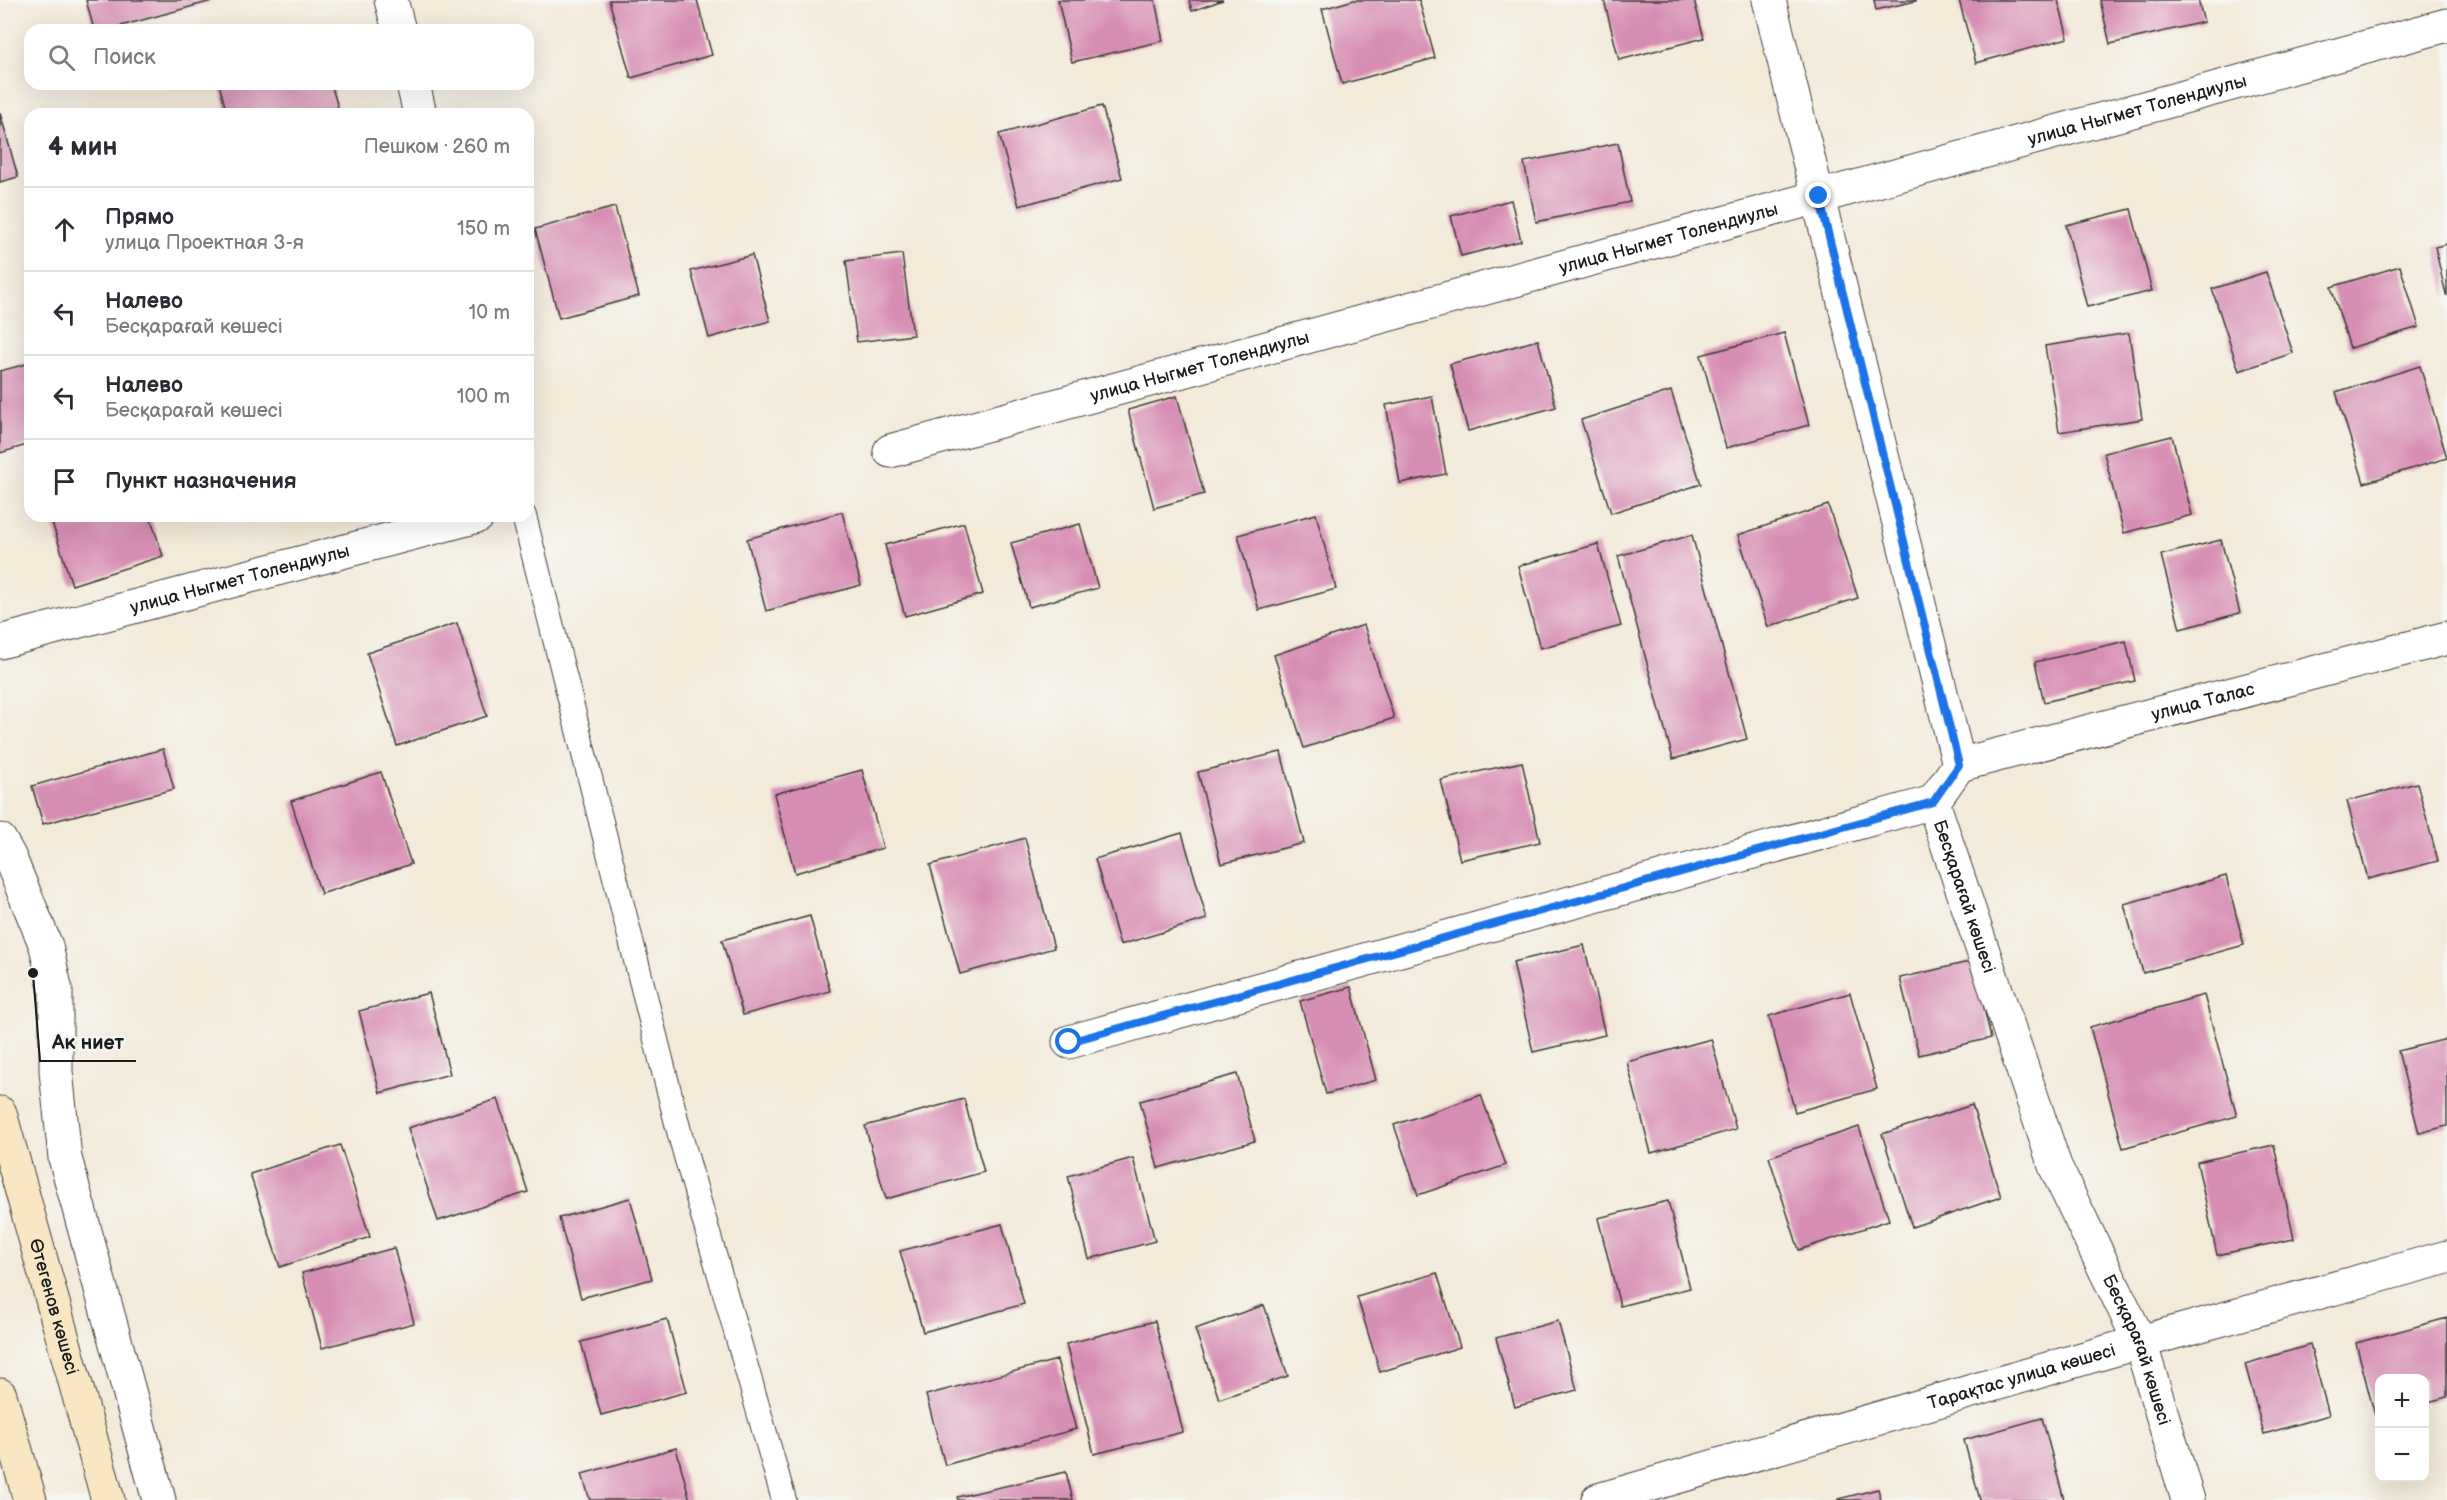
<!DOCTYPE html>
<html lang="ru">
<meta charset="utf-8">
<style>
:root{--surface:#fff;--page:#f7f7f7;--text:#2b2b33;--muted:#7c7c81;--line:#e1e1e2}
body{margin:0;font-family:"Balsamiq Sans",sans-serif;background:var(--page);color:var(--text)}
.controls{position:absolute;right:18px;bottom:18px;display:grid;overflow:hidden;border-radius:12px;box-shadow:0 6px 24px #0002}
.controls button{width:54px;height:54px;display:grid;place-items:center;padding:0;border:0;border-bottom:2px solid var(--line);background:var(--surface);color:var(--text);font:30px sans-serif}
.stop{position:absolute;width:18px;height:18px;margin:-14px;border:4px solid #1a73e8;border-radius:50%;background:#fff}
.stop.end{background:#1a73e8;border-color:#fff;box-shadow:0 2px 6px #0008}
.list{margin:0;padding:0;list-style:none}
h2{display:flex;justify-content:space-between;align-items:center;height:78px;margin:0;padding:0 24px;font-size:26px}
h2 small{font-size:20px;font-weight:400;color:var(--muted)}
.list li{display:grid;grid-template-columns:39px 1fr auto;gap:18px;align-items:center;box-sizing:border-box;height:84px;padding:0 24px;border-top:2px solid var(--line)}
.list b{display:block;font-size:22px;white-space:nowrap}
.list p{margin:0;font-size:20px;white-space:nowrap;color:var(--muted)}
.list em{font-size:20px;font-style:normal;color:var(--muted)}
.icon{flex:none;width:33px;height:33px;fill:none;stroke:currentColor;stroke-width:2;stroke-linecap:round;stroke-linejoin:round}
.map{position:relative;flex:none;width:2447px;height:1500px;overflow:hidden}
.search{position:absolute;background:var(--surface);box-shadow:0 6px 24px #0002;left:24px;top:24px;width:510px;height:66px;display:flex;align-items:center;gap:15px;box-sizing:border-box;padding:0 21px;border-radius:18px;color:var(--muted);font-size:22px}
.panel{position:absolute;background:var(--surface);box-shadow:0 6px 24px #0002;left:24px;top:108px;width:510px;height:414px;border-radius:18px}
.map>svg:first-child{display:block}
.building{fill:#d78eb4}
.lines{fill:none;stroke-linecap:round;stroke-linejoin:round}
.lane-casing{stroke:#3c3b38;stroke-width:26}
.street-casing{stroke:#3c3b38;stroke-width:35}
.secondary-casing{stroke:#3c3b38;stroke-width:35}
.lane{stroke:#fff;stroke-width:24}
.street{stroke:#fff;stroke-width:33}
.secondary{stroke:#f9e7c3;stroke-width:33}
.route{stroke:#1a73e8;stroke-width:8}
.labels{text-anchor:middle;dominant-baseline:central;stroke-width:5;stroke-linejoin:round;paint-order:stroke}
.street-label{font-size:18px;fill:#1c1c1c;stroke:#f6f6f2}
.leader{fill:none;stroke:#1c1c1c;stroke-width:2}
.callout-dot{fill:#1c1c1c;stroke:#f6f6f2;stroke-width:2}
.callout-label{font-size:20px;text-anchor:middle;font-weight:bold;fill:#1c1c1c;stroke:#f6f6f2;stroke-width:5;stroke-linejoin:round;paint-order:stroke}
</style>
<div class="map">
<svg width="2447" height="1500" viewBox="0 0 2447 1500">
<rect width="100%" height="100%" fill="#f6f6f2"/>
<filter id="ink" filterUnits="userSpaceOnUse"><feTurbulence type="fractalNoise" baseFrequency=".0167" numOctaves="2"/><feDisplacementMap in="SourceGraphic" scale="12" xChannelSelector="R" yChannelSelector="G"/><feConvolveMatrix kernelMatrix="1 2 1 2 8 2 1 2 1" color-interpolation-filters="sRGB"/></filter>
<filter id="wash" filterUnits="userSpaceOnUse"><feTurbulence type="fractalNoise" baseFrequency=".008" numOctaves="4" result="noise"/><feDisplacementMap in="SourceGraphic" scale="24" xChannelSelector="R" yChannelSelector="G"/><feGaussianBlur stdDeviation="1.35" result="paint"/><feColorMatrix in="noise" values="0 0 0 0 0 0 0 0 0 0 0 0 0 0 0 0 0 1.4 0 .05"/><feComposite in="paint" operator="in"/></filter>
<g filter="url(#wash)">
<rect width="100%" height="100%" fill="#f3ead9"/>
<g id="blocks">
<path class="building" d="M86,0h126v1l-106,29h-12z
M609,0h88l15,55 -81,23z
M1058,0h97l8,41 -91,21z
M1189,0h34l-31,11z
M1354,0h65l16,58 -93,26 -20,-75z
M1604,0h90l10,38 -85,22z
M1874,0h42v1l-40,9z
M1959,0h99l10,38 -92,25z
M2100,0h98l6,22 -94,22z
M315,24l2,6h-22v-1z
M219,84h112l9,30h-113z
M1102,106l20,72 -103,28 -20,-72z
M0,113l18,64 -18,5z
M1618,143l12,59 -94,20 -12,-60z
M1511,200l10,41 -60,15 -10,-40z
M615,207l24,89 -80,22 -24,-89z
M2131,209l21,82 -65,16 -21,-82z
M2447,244v51h-1l-11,-48z
M902,254l11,81 -56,7 -11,-81z
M752,255l18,66 -61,17 -18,-67z
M2400,266l19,61 -69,21 -19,-61z
M2266,272l27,81 -54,18 -27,-82z
M1784,333l25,92 -83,23 -25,-93z
M2129,333l13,86 -83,13 -14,-86z
M1538,340l18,67 -88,24 -18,-67z
M30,363v81l-30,9v-82z
M2420,366l27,92 -83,25 -28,-91z
M1671,391l30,93 -90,29 -30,-93z
M1177,396l27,98 -50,14 -26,-98z
M1432,396l14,78 -46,9 -14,-78z
M2172,436l20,79 -68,18 -20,-80z
M1828,505l30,93 -90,29 -30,-92z
M842,512l19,73 -95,26 -19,-72z
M1316,514l20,75 -77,21 -21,-75z
M50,516h100l13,40 -91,29z
M964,523l19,71 -78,22 -20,-71z
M1080,524l18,64 -69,19 -18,-64z
M1692,535l55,204 -74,20 -55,-203z
M2221,540l19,73 -60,16 -19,-74z
M1598,544l23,82 -81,22 -22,-82z
M457,623l30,93 -90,30 -30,-93z
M1364,625l30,93 -90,30 -30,-93z
M2126,641l9,40 -91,21 -9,-40z
M163,749l11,40 -131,35 -11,-38z
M1281,752l23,91 -83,21 -23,-92z
M1522,762l18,80 -80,18 -19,-80z
M862,770l21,78 -88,25 -21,-79z
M381,772l30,92 -90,30 -30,-93z
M2417,783l21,78 -70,18 -21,-78z
M1182,833l25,86 -87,26 -25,-86z
M1025,838l29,110 -94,26 -30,-109z
M2226,876l18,69 -101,28 -19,-69z
M810,916l20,75 -87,24 -21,-75z
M1584,945l21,90 -72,17 -20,-90z
M1973,961l18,77 -72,17 -19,-77z
M1351,987l25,93 -50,14 -26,-93z
M429,993l21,81 -70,19 -21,-82z
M1850,993l27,96 -82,23 -26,-96z
M2204,995l33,121 -114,32 -33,-121z
M1711,1039l25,90 -85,24 -24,-91z
M2447,1039v87l-28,7 -21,-82z
M1237,1074l18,67 -97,27 -18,-67z
M1481,1095l25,70 -88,30 -24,-70z
M498,1099l30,93 -90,29 -30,-93z
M964,1099l20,73 -98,27 -21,-73z
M1972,1105l29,92 -89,30 -30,-93z
M1859,1127l30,93 -90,30 -30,-93z
M340,1145l30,92 -90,30 -30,-93z
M2274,1145l20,94 -77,16 -20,-93z
M1133,1158l22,83 -66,18 -21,-83z
M630,1198l22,81 -71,19 -22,-80z
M1668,1201l22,87 -70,18 -22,-88z
M1002,1224l22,80 -101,28 -23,-81z
M394,1248l20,75 -92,25 -20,-75z
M1437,1273l23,74 -80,25 -23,-75z
M1264,1305l24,71 -69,23 -24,-70z
M2447,1318v79l-23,6v-25h-44v37l-5,1 -19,-73z
M667,1319l20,73 -86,23 -20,-73z
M1155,1321l28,111 -89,22 -28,-110z
M1558,1321l19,69 -62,17 -19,-69z
M2310,1345l19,70 -65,19 -19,-70z
M1057,1360l19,69 -131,36 -19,-70z
M2042,1418l22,82h-84l-16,-60z
M676,1448l14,52h-100l-8,-26z
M1066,1472l7,28h-115l-1,-3z
M1878,1489l3,11h-43v-1z"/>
</g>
</g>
<g filter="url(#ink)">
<use href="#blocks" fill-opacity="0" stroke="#3c3b38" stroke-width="1.5"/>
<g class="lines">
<g class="lane-casing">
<path id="lane" d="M524,516l156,619 104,365"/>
</g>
<g class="street-casing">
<g id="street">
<path d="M391,0l8,30"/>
<path id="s1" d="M1769,0l190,765 -26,37 122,364 85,176 48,158"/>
<path d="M413,84l7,30"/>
<path id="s2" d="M890,451l1557,-426"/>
<path id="s3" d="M0,642l478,-126"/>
<path id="s4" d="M1959,765l488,-127"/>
<path d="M0,840l9,16 37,90 10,45v80l9,87 94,342"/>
<path d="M1069,1042l864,-240"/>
<path id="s5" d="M1598,1500l542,-158 307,-85"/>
</g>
</g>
<g class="secondary-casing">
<g id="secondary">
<path id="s6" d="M0,1113l108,387"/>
<path d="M0,1395l30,105"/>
</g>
</g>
<use href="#lane" class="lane"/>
<use href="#street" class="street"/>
<use href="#secondary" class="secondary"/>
</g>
</g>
<g class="lines" filter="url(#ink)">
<path class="route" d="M1069,1042l864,-240 26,-37 -140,-569"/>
</g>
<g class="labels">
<g class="street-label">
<text stroke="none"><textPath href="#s2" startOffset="1293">улица Ныгмет Толендиулы</textPath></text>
<text stroke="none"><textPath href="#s2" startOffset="807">улица Ныгмет Толендиулы</textPath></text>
<text stroke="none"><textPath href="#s2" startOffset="321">улица Ныгмет Толендиулы</textPath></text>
<text stroke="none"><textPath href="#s3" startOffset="248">улица Ныгмет Толендиулы</textPath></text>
<text stroke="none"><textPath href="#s4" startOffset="252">улица Талас</textPath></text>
<text stroke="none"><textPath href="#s1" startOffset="933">Бесқарағай көшесі</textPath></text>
<text stroke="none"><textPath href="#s6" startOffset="201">Өтегенов көшесі</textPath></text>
<text stroke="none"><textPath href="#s1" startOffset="1419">Бесқарағай көшесі</textPath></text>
<text stroke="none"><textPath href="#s5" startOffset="441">Тарақтас улица көшесі</textPath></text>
</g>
</g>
<path class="leader" d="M33 973L40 1061H136"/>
<circle class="callout-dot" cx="33" cy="973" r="6"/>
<g class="callout-label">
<text x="88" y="1049">Ак ниет</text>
</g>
</svg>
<div class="controls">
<button>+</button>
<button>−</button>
</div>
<div class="stop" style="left:1069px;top:1042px"></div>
<div class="stop end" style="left:1819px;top:196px"></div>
<div class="search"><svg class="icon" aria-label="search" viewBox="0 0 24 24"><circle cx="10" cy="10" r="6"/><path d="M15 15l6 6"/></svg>Поиск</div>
<section class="panel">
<h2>4 мин<small>Пешком · 260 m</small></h2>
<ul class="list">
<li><svg class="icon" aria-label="ahead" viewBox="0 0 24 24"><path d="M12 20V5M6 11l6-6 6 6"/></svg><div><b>Прямо</b><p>улица Проектная 3-я</p></div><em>150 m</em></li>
<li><svg class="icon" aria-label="left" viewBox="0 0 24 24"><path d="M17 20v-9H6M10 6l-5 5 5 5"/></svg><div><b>Налево</b><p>Бесқарағай көшесі</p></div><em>10 m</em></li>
<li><svg class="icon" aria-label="left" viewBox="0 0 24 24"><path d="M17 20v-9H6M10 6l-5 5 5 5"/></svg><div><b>Налево</b><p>Бесқарағай көшесі</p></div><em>100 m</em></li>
<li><svg class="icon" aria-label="arrive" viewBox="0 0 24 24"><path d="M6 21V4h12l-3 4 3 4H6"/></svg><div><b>Пункт назначения</b></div></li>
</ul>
</section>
</div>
